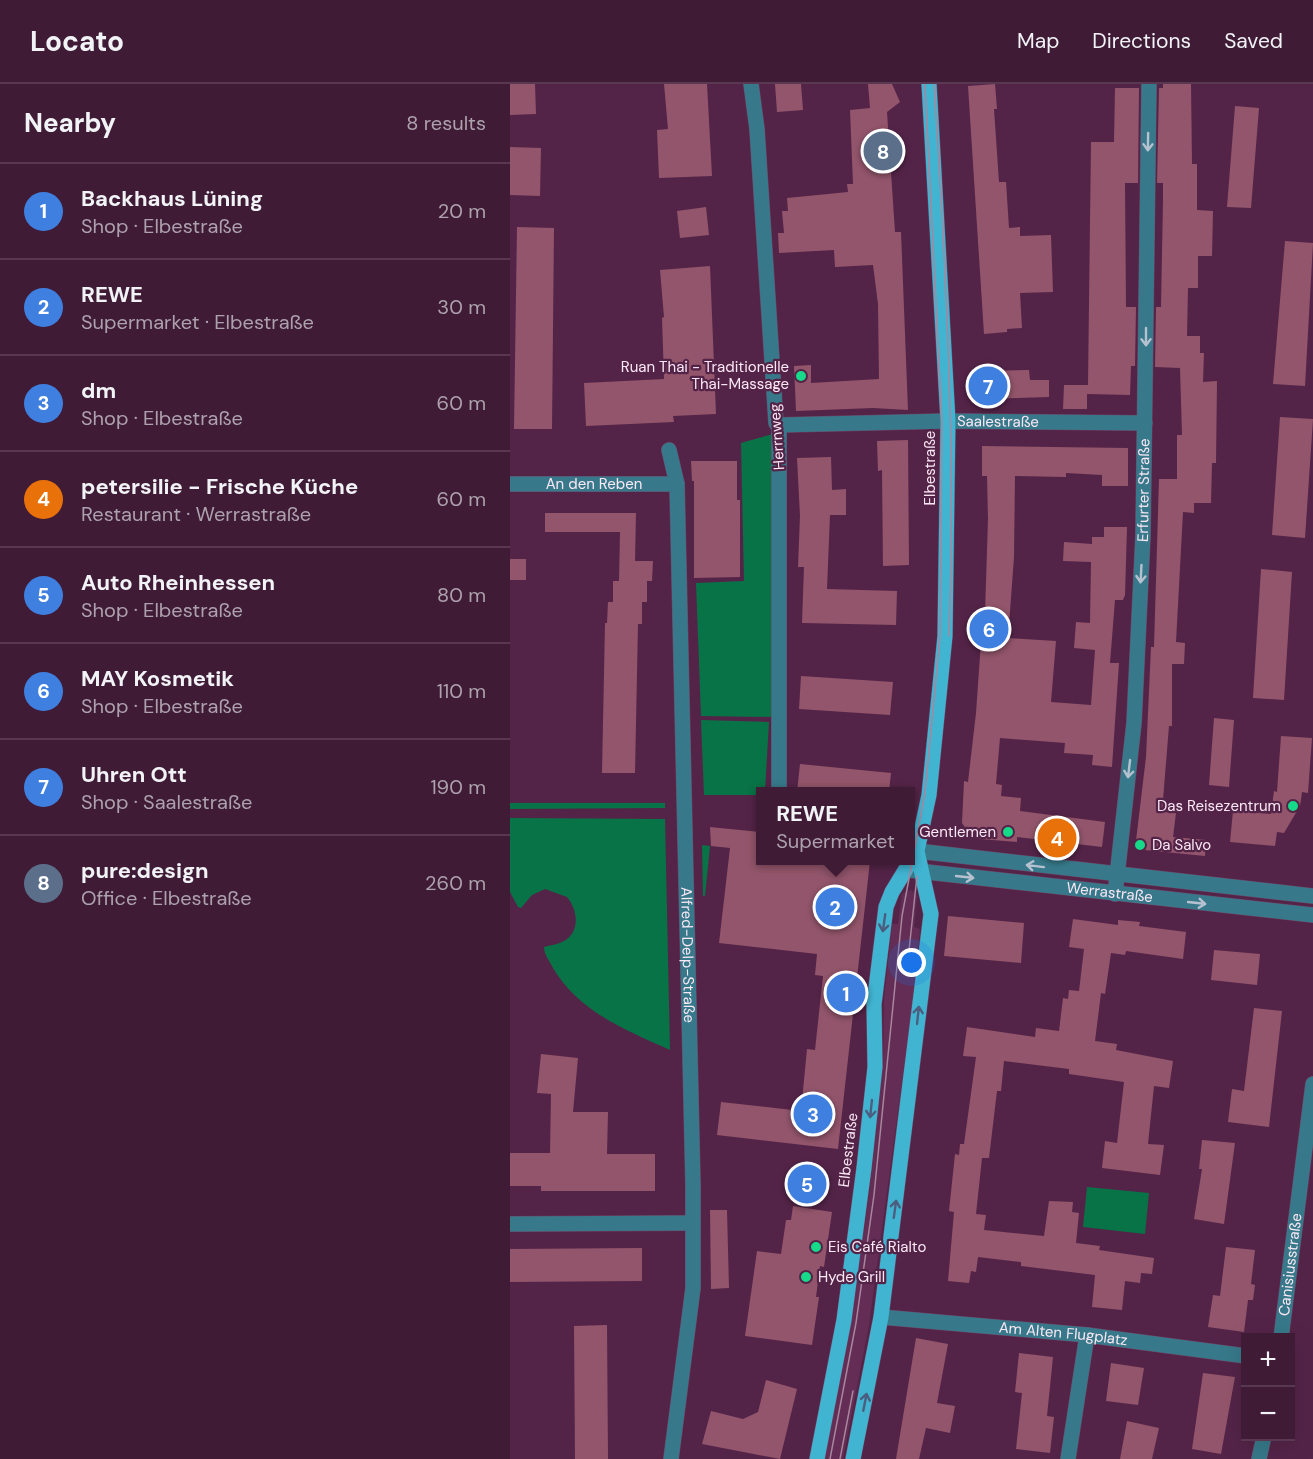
<!DOCTYPE html>
<meta charset="utf-8">
<style>
:root{--surface:#3f1b36;--page:#4a2842;--text:#f1f3f6;--muted:#ada1ad;--line:#583951;--accent:#d93025}
body{margin:0;font-family:"DM Sans",sans-serif;background:var(--page);color:var(--text)}
.controls{position:absolute;right:18px;bottom:18px;display:grid;overflow:hidden;border-radius:0px;box-shadow:0 6px 24px #0002}
.controls button{width:54px;height:54px;display:grid;place-items:center;padding:0;border:0;border-bottom:2px solid var(--line);background:var(--surface);color:var(--text);font:30px sans-serif}
.you{position:absolute;left:402px;top:879px;width:21px;height:21px;margin:-15px;border:4px solid #fff;border-radius:50%;background:#1a73e8;box-shadow:0 0 0 9px #1a73e833}
.badge{display:grid;place-items:center;width:39px;height:39px;border-radius:50%;background:var(--accent);color:#fff;font-size:20px;font-weight:700}
.pin{position:absolute;translate:-50% -50%;border:3px solid #fff;box-shadow:0 2px 6px #0006}
.popup{position:absolute;left:246px;top:703px;width:159px;height:78px;box-sizing:border-box;display:grid;place-content:center;border-radius:0px;background:var(--surface);filter:drop-shadow(0 2px 4px #0005);font-size:20px;white-space:nowrap;color:var(--muted)}
.popup b{font-size:22px;color:var(--text)}
.popup::after{content:'';position:absolute;left:50%;top:100%;margin-left:-12px;border:12px solid transparent;border-top-color:var(--surface)}
.list{margin:0;padding:0;list-style:none}
h2{display:flex;justify-content:space-between;align-items:center;height:78px;margin:0;padding:0 24px;font-size:26px}
h2 small{font-size:20px;font-weight:400;color:var(--muted)}
.list li{display:grid;grid-template-columns:39px 1fr auto;gap:18px;align-items:center;box-sizing:border-box;height:96px;padding:0 24px;border-top:2px solid var(--line)}
.list b{display:block;font-size:22px;white-space:nowrap}
.list p{margin:0;font-size:20px;white-space:nowrap;color:var(--muted)}
.list em{font-size:20px;font-style:normal;color:var(--muted)}
.map{position:relative;flex:none;width:803px;height:1375px;overflow:hidden}
header{display:flex;align-items:center;gap:36px;box-sizing:border-box;height:84px;padding:0 30px;background:var(--surface);border-bottom:2px solid var(--line)}
header strong{font-size:28px}
nav{display:flex;gap:33px;margin-inline-start:auto;font-size:21px}
main{display:flex}
aside{flex:1;background:var(--surface)}
.map>svg:first-child{display:block}
.built{fill:#632d55}
.green{fill:#087347}
.building{fill:#93556b}
.lines{fill:none;stroke-linecap:round;stroke-linejoin:round}
.minor-casing{stroke:#6f4364;stroke-width:16}
.major-casing{stroke:#6f4364;stroke-width:16}
.minor{stroke:#37798a;stroke-width:15}
.major{stroke:#41b4d1;stroke-width:15}
.tram{stroke:#a7869e;stroke-width:1.5}
.oneway{stroke:#b6c1d0}
.oneway2{stroke:#4c5e7f}
.poi-dot{fill:#16d989;stroke:#542448;stroke-width:2}
.labels{text-anchor:middle;dominant-baseline:central;stroke-width:4.5;stroke-linejoin:round;paint-order:stroke}
.poi-label{font-size:15px;fill:#fbe8f5;stroke:#542448;text-anchor:end}
.street-label{font-size:15px;fill:#fbe8f5;stroke:#542448}
</style>
<header>
<strong>Locato</strong>
<nav><a>Map</a><a>Directions</a><a>Saved</a></nav>
</header>
<main>
<aside>
<h2>Nearby<small>8 results</small></h2>
<ul class="list">
<li><span class="badge" style="background:#3f7fe0">1</span><div><b>Backhaus Lüning</b><p>Shop · Elbestraße</p></div><em>20 m</em></li>
<li><span class="badge" style="background:#3f7fe0">2</span><div><b>REWE</b><p>Supermarket · Elbestraße</p></div><em>30 m</em></li>
<li><span class="badge" style="background:#3f7fe0">3</span><div><b>dm</b><p>Shop · Elbestraße</p></div><em>60 m</em></li>
<li><span class="badge" style="background:#e8710a">4</span><div><b>petersilie - Frische Küche</b><p>Restaurant · Werrastraße</p></div><em>60 m</em></li>
<li><span class="badge" style="background:#3f7fe0">5</span><div><b>Auto Rheinhessen</b><p>Shop · Elbestraße</p></div><em>80 m</em></li>
<li><span class="badge" style="background:#3f7fe0">6</span><div><b>MAY Kosmetik</b><p>Shop · Elbestraße</p></div><em>110 m</em></li>
<li><span class="badge" style="background:#3f7fe0">7</span><div><b>Uhren Ott</b><p>Shop · Saalestraße</p></div><em>190 m</em></li>
<li><span class="badge" style="background:#5c6f8a">8</span><div><b>pure:design</b><p>Office · Elbestraße</p></div><em>260 m</em></li>
</ul>
</aside>
<div class="map">
<svg width="803" height="1375" viewBox="0 0 803 1375">
<rect width="100%" height="100%" fill="#542448"/>
<path class="built" d="M401,806l6,6 -3,31 6,2 -9,86 -42,310 -26,134h-19l31,-165 14,-100 14,-127 1,-69 8,-74h6l4,-30z"/>
<path class="green" d="M263,350v283l-72,-1 -5,-133 48,-2 -3,-138z
M191,636l68,2 -4,69 -5,1v3h-56z
M0,719h155v5l-155,1z
M0,734l155,1 5,231c-44,-20 -91,-38 -117,-82 -3,-7 -9,-13 -9,-21 6,-2 12,-2 18,-5 19,-9 16,-32 5,-45l-22,-8 -13,6 -11,13 -3,-1 -8,-15z
M192,761l8,1 -5,50h-2z
M577,1103l62,6 -4,41 -62,-7z"/>
<path class="building" d="M0,0h25l1,30 -26,1z
M154,0h43l5,92 -53,2 -2,-48 11,-1z
M265,0h26l2,26 -26,2z
M358,0h24l8,18 -13,10 8,120h6l7,178 -35,-2 -77,3 -2,-45 17,-1v18l68,-4 -1,-75 -5,-39 -38,2 -1,-17 -55,3 -1,-20h6l-2,-22h6l-1,-13 61,-6 -1,-8h6l-3,-74 20,-2z
M485,0l2,25h-3l5,73h7l3,46 11,-1v9l31,-1 2,57 -33,1 2,35 -15,1v3l-23,2 -16,-248z
M653,0h28l1,80h5v46l16,1 -1,45h-14v32h-10l-1,48h13v17h4l-1,29 14,-1 -1,82h-4l-1,40h-17v10l-11,-1 -7,130 9,1 -1,21h-12v62h-3l-7,86 14,1 -3,24 33,3 -1,16 -70,-7 11,-92 5,-110h3l5,-168h18v-44h5l-2,-67 -25,-1 1,-60h5l2,-106v-18h-6l2,-95h4z
M605,4h24l-1,95h-13l1,124h10l-1,59h-4l-1,29 -43,-1v15h-24l1,-24h24l3,-243h23z
M725,22l24,2 -8,100 -24,-1z
M0,63l31,1 -1,48 -30,-1z
M196,123l3,28 -29,3 -3,-27z
M7,143l37,1 -2,201h-38z
M775,157l28,2 -8,143 -32,-2z
M200,182l6,148 -43,2 1,6 -88,4 -2,-43 80,-4 -2,-61 2,-1 -4,-47z
M519,286l1,10h19v17l-65,2v-28z
M770,333l33,2 -8,119 -33,-3z
M398,356l1,125 -26,1 -1,-96 -4,1 -1,-30z
M472,362l146,2v38h-26v-11l-36,-2v4l-51,-1 -1,81 -6,81 48,3 -5,61 40,3 4,-55 -21,-2 2,-26 14,1 1,-61 -28,-1 1,-19 28,2v-7h12v-10h23l-2,68 -2,5h-8l-5,63h9l-7,104 -20,-2 1,-10 -29,-2 1,-10 -65,-5 -4,46 6,1 -1,11 20,2 -1,13 85,11 -3,25 -85,-10v5l-37,-3 -11,-6 -7,-10 2,-42 4,1 8,-69 7,-100h2l3,-94 -1,-43h-5z
M321,373l1,33 14,-1v26h-16l-3,74 70,2 -1,34 -94,-2 2,-56h-6l2,-51 -3,-58z
M181,377h46v39h3v77l-46,1v-97h-2z
M35,429h91l-1,48h18l-1,20h-5v21h-5v22h-4l-3,149h-33l3,-150h2l1,-21h5v-21h6l1,-49h-75z
M0,475h16v21h-16z
M751,485l31,3 -8,128 -31,-2z
M291,592l92,6 -3,33 -91,-6z
M704,634l20,2 -5,67 -20,-2z
M771,652l31,2 -4,55 -6,-1 -2,14 -16,27 -7,-1 -2,14 -45,-4 3,-31 38,3 3,-23 3,1z
M290,680l91,9 -2,19h-92z
M200,743l50,5v29h110l-32,288 -121,-14 4,-33 80,9 6,-62 8,1 8,-74 -8,-1 2,-21 -98,-11 11,-95 -19,-2z
M438,832l76,7 -3,40 -77,-7z
M563,835l45,6v-5l22,2 -1,4 47,6 -3,27 -57,-8 -1,4 -14,-2 -6,41 -4,-1 -6,48 22,3 -1,6 57,11 -4,27 -15,-2 -6,58 16,1 -4,30 -58,-7 3,-27 12,2 7,-61 -55,-8v-5l-65,-8 -3,30h-4l-8,67h-7l-6,56 10,1 -2,15 60,6 5,-35 24,1 -1,10 7,1 -3,30 24,3 -1,4 55,8 -2,16 -11,-1 -1,10 -15,-2 -3,29 -30,-3 3,-32 -74,-9v-4l-43,-5 -2,15 -5,-1 -2,12 -21,-2 6,-69 -5,-1 6,-57 4,1 1,-11h4l12,-87 -13,-1 4,-29 68,10 1,-9 23,3 4,-33 5,1 1,-9 10,1 5,-42 -15,-2z
M704,866l46,4 -3,31 -46,-5z
M744,924l28,3 -13,116 -41,-5 4,-33 12,2z
M31,970l37,4 -5,54h35l-1,42h48v37h-114v-5h-31v-33h40l1,-59 -14,-1z
M692,1056l33,3 -11,81 -30,-5 8,-50h-3z
M283,1122l39,6 -8,55 -4,-1 -4,31h3l-7,48 -67,-9 12,-85 24,3 5,-34h5z
M200,1126h17l2,78 -18,1z
M716,1163l29,3 -4,34 4,1 -2,15h-5l-4,32 -36,-5 5,-32 7,1z
M132,1164v33l-132,1v-33z
M97,1241l1,134h-33l-1,-133z
M406,1254l32,6 -11,59 18,3 -5,27 -24,-5 -7,31h-23z
M509,1269l34,4 -6,59 7,1 -4,36 -34,-4 6,-56 -7,-1z
M601,1279l33,5 -6,37 -32,-4z
M693,1289l32,4 -14,77 -29,-5z
M256,1296l31,9 -17,70 -78,-15 9,-33 32,8 15,-7z
M617,1337l32,7 -7,31h-32z"/>
<g class="lines">
<g class="minor-casing">
<g id="minor">
<path d="M241,0l6,45 19,294 3,2v367"/>
<path id="s1" d="M269,341l169,-4 197,2"/>
<path id="s2" d="M159,366l8,34 16,702v102l-22,171"/>
<path id="s3" d="M0,400h167"/>
<path d="M407,767l396,45"/>
<path id="s4" d="M399,786l404,45"/>
<path id="s5" d="M605,810l19,-171 9,-188 6,-451"/>
<path d="M0,1140l183,-1"/>
<path id="s6" d="M371,1233l206,18 159,21"/>
<path id="s7" d="M771,1254l32,-254"/>
<path d="M558,1375l19,-124"/>
<path d="M749,1375l5,-23"/>
</g>
</g>
<g class="major-casing">
<path id="major" d="M307,1375l27,-139 20,-152 11,-101 -1,-63 12,-97 6,-15 25,-41 12,-56 16,-159 3,-215 -19,-337
M343,1375l28,-142 50,-403 -14,-63"/>
</g>
<use href="#minor" class="minor"/>
<use href="#major" class="major"/>
<path class="tram" d="M424,0c12,184 22,367 15,552
M397,885l10,-93
M320,1375l26,-136 18,-128 28,-279 23,-123 15,-156 2,-215 -17,-338
M330,1375l13,-68"/>
</g>
<defs><path id="oneway-shaft" d="M-6 0H5M1.5-3L5.5 0L1.5 3" fill="none" stroke-width="1.6" stroke-linecap="round" stroke-linejoin="round" transform="scale(1.5)"/></defs>
<g class="oneway">
<use href="#oneway-shaft" transform="translate(638 58) rotate(91)"/>
<use href="#oneway-shaft" transform="translate(636 253) rotate(90)"/>
<use href="#oneway-shaft" transform="translate(631 490) rotate(93)"/>
<use href="#oneway-shaft" transform="translate(619 685) rotate(97)"/>
<use href="#oneway-shaft" transform="translate(525 782) rotate(-173)"/>
<use href="#oneway-shaft" transform="translate(455 793) rotate(6)"/>
<use href="#oneway-shaft" transform="translate(687 819) rotate(6)"/>
</g>
<g class="oneway2">
<use href="#oneway-shaft" transform="translate(374 839) rotate(98)"/>
<use href="#oneway-shaft" transform="translate(408 931) rotate(-84)"/>
<use href="#oneway-shaft" transform="translate(361 1025) rotate(96)"/>
<use href="#oneway-shaft" transform="translate(385 1125) rotate(-82)"/>
<use href="#oneway-shaft" transform="translate(355 1318) rotate(-79)"/>
</g>
<g class="poi-dot">
<circle cx="291" cy="292" r="6"/>
<circle cx="783" cy="722" r="6"/>
<circle cx="498" cy="748" r="6"/>
<circle cx="630" cy="761" r="6"/>
<circle cx="306" cy="1163" r="6"/>
<circle cx="296" cy="1193" r="6"/>
</g>
<g class="labels">
<g class="poi-label">
<text x="279" y="283">Ruan Thai - Traditionelle<tspan x="279" dy="17">Thai-Massage</tspan></text>
<text x="771" y="722">Das Reisezentrum</text>
<text x="486" y="748">Gentlemen</text>
<text x="642" y="761" text-anchor="start">Da Salvo</text>
<text x="318" y="1163" text-anchor="start">Eis Café Rialto</text>
<text x="308" y="1193" text-anchor="start">Hyde Grill</text>
</g>
<g class="street-label">
<text stroke="none"><textPath href="#s1" startOffset="219">Saalestraße</textPath></text>
<text transform="translate(267 353) rotate(-94)">Herrnweg</text>
<text transform="translate(420 384) rotate(-90)">Elbestraße</text>
<text stroke="none"><textPath href="#s3" startOffset="84">An den Reben</textPath></text>
<text stroke="none"><textPath href="#s5" startOffset="405">Erfurter Straße</textPath></text>
<text stroke="none"><textPath href="#s4" startOffset="202">Werrastraße</textPath></text>
<text stroke="none"><textPath href="#s2" startOffset="506">Alfred-Delp-Straße</textPath></text>
<text transform="translate(338 1066) rotate(-83)">Elbestraße</text>
<text stroke="none"><textPath href="#s7" startOffset="74">Canisiusstraße</textPath></text>
<text stroke="none"><textPath href="#s6" startOffset="183">Am Alten Flugplatz</textPath></text>
</g>
</g>
</svg>
<div class="controls">
<button>+</button>
<button>−</button>
</div>
<div class="you"></div>
<div class="pin badge" style="left:336px;top:909px;background:#3f7fe0">1</div>
<div class="pin badge" style="left:325px;top:823px;background:#3f7fe0">2</div>
<div class="popup"><b>REWE</b>Supermarket</div>
<div class="pin badge" style="left:303px;top:1030px;background:#3f7fe0">3</div>
<div class="pin badge" style="left:547px;top:754px;background:#e8710a">4</div>
<div class="pin badge" style="left:297px;top:1100px;background:#3f7fe0">5</div>
<div class="pin badge" style="left:479px;top:545px;background:#3f7fe0">6</div>
<div class="pin badge" style="left:478px;top:302px;background:#3f7fe0">7</div>
<div class="pin badge" style="left:373px;top:67px;background:#5c6f8a">8</div>
</div>
</main>
